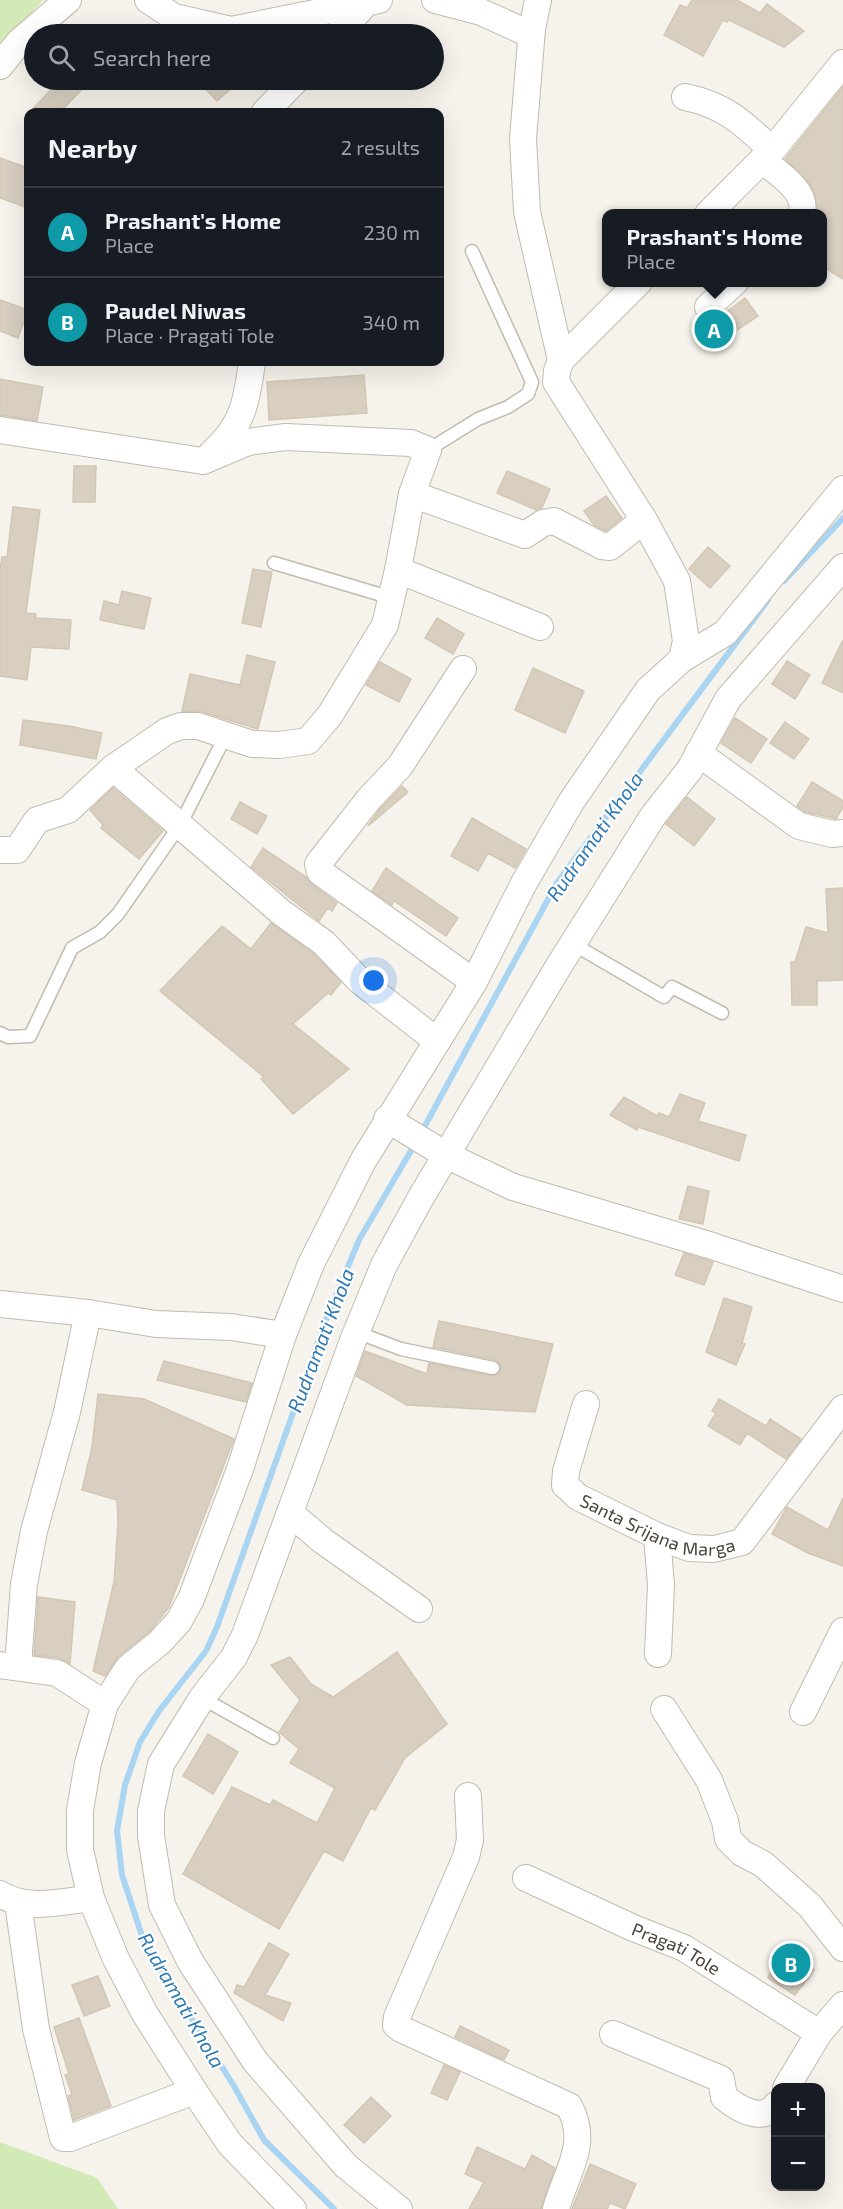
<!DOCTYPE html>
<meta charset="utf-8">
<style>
:root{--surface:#171b24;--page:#242831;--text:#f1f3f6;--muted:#9ea1a6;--line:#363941;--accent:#fc3f1d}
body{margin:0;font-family:"Exo 2",sans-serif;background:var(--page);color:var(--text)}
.controls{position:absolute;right:18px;bottom:18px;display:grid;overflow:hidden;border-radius:12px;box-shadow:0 6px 24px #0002}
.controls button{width:54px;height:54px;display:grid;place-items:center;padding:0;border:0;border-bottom:2px solid var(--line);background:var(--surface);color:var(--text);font:30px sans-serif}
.you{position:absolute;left:374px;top:981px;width:21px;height:21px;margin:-15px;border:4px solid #fff;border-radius:50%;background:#1a73e8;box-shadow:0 0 0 9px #1a73e833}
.badge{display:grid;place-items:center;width:39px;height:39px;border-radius:50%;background:var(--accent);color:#fff;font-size:20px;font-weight:700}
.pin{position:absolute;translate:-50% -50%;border:3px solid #fff;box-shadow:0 2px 6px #0006}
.popup{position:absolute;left:602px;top:209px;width:225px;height:78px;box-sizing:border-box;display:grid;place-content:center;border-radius:12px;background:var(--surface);filter:drop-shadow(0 2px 4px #0005);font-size:20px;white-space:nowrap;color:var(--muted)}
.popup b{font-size:22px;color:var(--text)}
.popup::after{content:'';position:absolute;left:50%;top:100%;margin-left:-12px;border:12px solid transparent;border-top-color:var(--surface)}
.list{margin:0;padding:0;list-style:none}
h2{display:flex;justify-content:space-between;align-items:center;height:78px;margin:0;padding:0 24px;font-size:26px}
h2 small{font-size:20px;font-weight:400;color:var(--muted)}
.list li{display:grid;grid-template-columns:39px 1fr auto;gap:18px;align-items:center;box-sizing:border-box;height:90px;padding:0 24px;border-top:2px solid var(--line)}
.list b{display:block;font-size:22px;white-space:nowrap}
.list p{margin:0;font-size:20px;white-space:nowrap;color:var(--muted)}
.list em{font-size:20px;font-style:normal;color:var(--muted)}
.icon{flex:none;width:33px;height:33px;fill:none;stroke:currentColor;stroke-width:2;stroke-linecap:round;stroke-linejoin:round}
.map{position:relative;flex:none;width:843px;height:2209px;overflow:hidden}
.search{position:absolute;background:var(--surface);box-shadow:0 6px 24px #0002;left:24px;top:24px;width:420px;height:66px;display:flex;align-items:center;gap:15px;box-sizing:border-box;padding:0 21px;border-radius:33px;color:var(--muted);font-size:22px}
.panel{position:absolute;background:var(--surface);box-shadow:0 6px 24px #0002;left:24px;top:108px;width:420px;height:258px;border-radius:12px}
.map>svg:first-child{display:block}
.green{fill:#d2eab5}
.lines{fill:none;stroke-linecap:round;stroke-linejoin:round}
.stream{stroke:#a9d4f2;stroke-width:6}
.building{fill:#d8cfc1;stroke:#d3c7b4;stroke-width:1.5}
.lane-casing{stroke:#c2bbae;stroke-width:15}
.street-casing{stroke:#c2bbae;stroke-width:28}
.lane{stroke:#fff;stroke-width:12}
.street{stroke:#fff;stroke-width:26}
.labels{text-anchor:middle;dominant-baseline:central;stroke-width:4.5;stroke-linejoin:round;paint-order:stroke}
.street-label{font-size:18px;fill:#4b4439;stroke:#fff}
.water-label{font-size:20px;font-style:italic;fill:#2e7ab2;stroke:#fff}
</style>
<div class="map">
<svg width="843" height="2209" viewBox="0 0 843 2209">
<rect width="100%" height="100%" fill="#f6f3ec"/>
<path class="green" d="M0,0h43l-43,49z
M0,2142l97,36 21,31h-118z"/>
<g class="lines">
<path class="stream" d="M784,581l59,-63
M421,1133l136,-250 211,-283
M334,2209l-70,-69 -30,-54 -89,-141 -23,-70 -5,-44 8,-46 15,-43 19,-31 47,-60 11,-24 109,-307 33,-80 57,-98"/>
</g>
<path class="building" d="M692,0h45l23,13 7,-9 37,27 -20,16 -55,-27 -2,2 -4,-2 -20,36 -39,-21 16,-30 7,3z
M60,80h31l-31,32h-30z
M197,80h44l-24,21z
M843,87v192l-21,-13v-53h-6l-1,-18 -6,-12 -24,-24z
M0,158l28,10v40l-28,-10z
M745,298l13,18 -42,28 -14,-20 16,-6z
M0,300l28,10 -10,28 -18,-7z
M364,375l3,38 -98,7 -2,-38z
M0,379l43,8 -6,34 -37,-6z
M74,466h22l-1,36h-22z
M507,471l43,18 -8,19 -6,2 -39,-17z
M606,496l16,22 -16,13 -12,-6 -10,-14z
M13,507l27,3 -14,103 10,1 -1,4 36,2 -2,29 -38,-2 -4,33 -27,-4v-107l2,-12h5z
M708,547l22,19 -20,22 -21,-19z
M253,569l19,3 -11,55 -19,-4z
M122,591l29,7 -7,31 -44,-9 4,-19 15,4z
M437,618l27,16 -11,20 -28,-16z
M843,640v53l-21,-10z
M247,655l28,7 -17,67 -55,-17 -21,-1 8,-37 50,11z
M787,661l23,14 -15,24 -23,-15z
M380,662l31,17 -12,23 -33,-17z
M533,668l51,23 -19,42 -50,-23z
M735,718l32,21 -16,24 -30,-20z
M23,720l46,6 33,7 -6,26 -76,-14z
M785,722l24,17 -15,20 -24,-16z
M812,782l31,19v6l-7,12 -31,-7 -8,-6z
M402,786l6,6 -40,34 12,-17z
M113,788l50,43 -24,28 -38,-31 2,-3 -13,-15z
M687,797l28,22 -21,27 -28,-22z
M240,802l27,14 -10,18 -26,-15z
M472,818l54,31 -11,19 -27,-15 -10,18 -27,-15z
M263,848l43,29 5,7 26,19 -5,8 -4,-3 -9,13 -68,-54z
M386,868l72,50 -12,18 -52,-35 -2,4 -20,-14z
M843,888v92l-26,1v24h-25l-1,-43h4l11,-35 22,6 -2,-44z
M271,923l43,31 27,28 -10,13 -3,-2 -35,31 56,45 -56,45 -32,-35 3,-2 -104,-86 62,-65 29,23z
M680,1094l25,9 -7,18 48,14 -7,26 -101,-34 -1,3 -27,-15 14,-18 33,19 2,-3 10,4z
M688,1186l21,5 -6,33 -24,-5z
M684,1253l29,9 -9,23 -29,-10z
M724,1298l28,9 -10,36 3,1 -9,21 -30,-13z
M439,1321l114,23 -18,68 -128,-7 -51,-29 9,-25 62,23 2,-11 62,13 9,-3 1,-8 -6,-5 -62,-13z
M164,1361l88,22 -6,19 -89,-22z
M98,1394l46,5 90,40 -65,168 -19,24 -32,26 -13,19 -12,-5 21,-89 4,-60 -1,-22 -35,-10 10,-43z
M719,1399l47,27 4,-7 31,20 -15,20 -39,-26 -7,12 -32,-19 8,-13 -4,-2z
M843,1498v68l-35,-13 -36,-19 15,-27 41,23z
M38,1597l37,5 -5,62 -11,-6 -25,-3z
M397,1652l50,72 -42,34 -30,52 -4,-2 -28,53 -19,-10 -45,78 -96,-55 49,-87 38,18 3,-5 44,23 18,-35 -45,-25 9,-14 -20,-17 21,-32 -29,-35 19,-8 21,27 22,13z
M208,1734l30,18 -25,42 -30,-18z
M790,1942l24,28 -19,25 -27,-17 10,-22z
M269,1943l20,11 -24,41 26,8 -8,18 -49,-28 3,-8 7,2z
M98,1976l12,30 -26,10 -12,-31z
M79,2018l32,88 -37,14 -6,-24 4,-2 -7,-19 4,-1 -15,-47z
M460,2026l49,24 -5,10 -49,-23z
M444,2065l16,7 -13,28 -16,-7z
M371,2097l20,19 -27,27 -20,-18z
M477,2147l48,22 7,-14 23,13 -14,41h-72l15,-27 -19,-8z
M590,2164l46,20 -11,25 -15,-6 -3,6h-35z"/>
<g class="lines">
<g class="lane-casing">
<path id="lane" d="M428,450l50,-31 30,-12 20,-13 4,-12 -60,-131
M274,563l118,35
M573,944l91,53 8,-10 50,26
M0,1033l8,4 22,-1 42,-88 28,-16 18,-18 62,-89 46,-90
M356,1332l45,17 92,19
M202,1698l71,40"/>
</g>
<g class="street-casing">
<g id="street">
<path d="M148,0l26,17 57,13 148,-30"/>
<path d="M435,0l46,12 42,19 9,-2 6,-29"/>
<path d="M532,29l-9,110 4,73 34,148"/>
<path d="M338,34l28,-31"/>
<path d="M0,66l19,-24 49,-42"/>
<path d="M685,97c40,8 58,26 87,53"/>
<path d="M265,112l31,-32"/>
<path d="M762,160c14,12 48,32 39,54"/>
<path d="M708,214l66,-66 69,-85"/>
<path d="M639,282l-78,78 -4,11 -1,11 88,138 33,61 9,60 -4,18"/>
<path d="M708,307l27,-25"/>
<path d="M0,430l203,31 45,-19 38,-5 125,6 17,7 -16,44 -14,76 -13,55 -55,90 -22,26 -29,4 -27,-1 -54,-18h-17l-14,5 -54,37 -45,42 -31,10 -20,30h-17"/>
<path d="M212,453c31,-27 35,-53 40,-91"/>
<path d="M412,494l113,41 18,-12 11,-2 48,25 8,1 34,-27"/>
<path d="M398,570l142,57"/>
<path d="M463,669l-63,97 -31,33 -51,65 2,8 154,110"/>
<path d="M698,753l101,73 33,8 11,-1"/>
<path d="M113,768l169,145 42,30 36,38 77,60"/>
<path d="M387,1119l59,36 67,32 196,58 134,44"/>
<path d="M0,1304l88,9 68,11 75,3 52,8"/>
<path id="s1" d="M586,1404l-20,67 -1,14 13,12 79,39 32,12 25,1 28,-7 101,-134"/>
<path d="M290,1513l33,28 96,68"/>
<path d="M657,1536l4,49 -3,69"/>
<path d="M0,1665l57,8 48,31"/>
<path d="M18,1666l6,-82 10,-53 33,-119 21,-99"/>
<path d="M664,1709l45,71 16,41 3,18 14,14 21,11 47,42 33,42"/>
<path d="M803,1712l40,-81"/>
<path d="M468,1796l2,44 -4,17 -69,160 -1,8 5,4 168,77c21,38 -3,66 -13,103"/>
<path id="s2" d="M526,1878l105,49 53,21 135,85 24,-28"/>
<path d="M0,1894c27,17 61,8 91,4"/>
<path d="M18,1903l18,126 27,109h7l124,-47"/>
<path d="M613,2034l108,45 3,18c13,11 39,27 52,8"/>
<path d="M786,2088l33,-55"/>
<path d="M293,2209l-63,-65 -36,-53 -49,-77 -29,-55 -25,-61 -11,-48v-40l8,-47 17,-59 23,-36 32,-26 19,-21 12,-22 49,-130 43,-134 28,-71 52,-103 111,-179 50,-99 47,-81 77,-112 34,-31 43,-26 118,-144"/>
<path d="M399,2209l-53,-43 -91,-105 -65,-100 -28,-56 -11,-69v-25l10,-47 41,-66 32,-41 11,-22 109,-297 30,-73 36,-66 137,-230 96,-153 37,-47 38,-70 115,-132"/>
</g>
</g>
<use href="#lane" class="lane"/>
<use href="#street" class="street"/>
</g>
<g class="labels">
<g class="street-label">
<text stroke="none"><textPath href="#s1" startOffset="188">Santa Srijana Marga</textPath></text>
<text stroke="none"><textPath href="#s2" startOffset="166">Pragati Tole</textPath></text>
</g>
<g class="water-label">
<text transform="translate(594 836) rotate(-55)">Rudramati Khola</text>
<text transform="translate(320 1340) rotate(-69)">Rudramati Khola</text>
<text transform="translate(182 2000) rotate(60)">Rudramati Khola</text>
</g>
</g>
</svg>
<div class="controls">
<button>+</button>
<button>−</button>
</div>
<div class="you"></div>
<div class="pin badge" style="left:714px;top:329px;background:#0f9aa8">A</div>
<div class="popup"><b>Prashant's Home</b>Place</div>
<div class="pin badge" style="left:791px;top:1963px;background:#0f9aa8">B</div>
<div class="search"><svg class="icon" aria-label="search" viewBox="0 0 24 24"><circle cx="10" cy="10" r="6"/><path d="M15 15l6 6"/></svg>Search here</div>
<section class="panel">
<h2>Nearby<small>2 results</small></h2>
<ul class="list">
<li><span class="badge" style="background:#0f9aa8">A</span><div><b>Prashant's Home</b><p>Place</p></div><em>230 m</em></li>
<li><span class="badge" style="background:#0f9aa8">B</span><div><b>Paudel Niwas</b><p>Place · Pragati Tole</p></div><em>340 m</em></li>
</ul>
</section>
</div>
